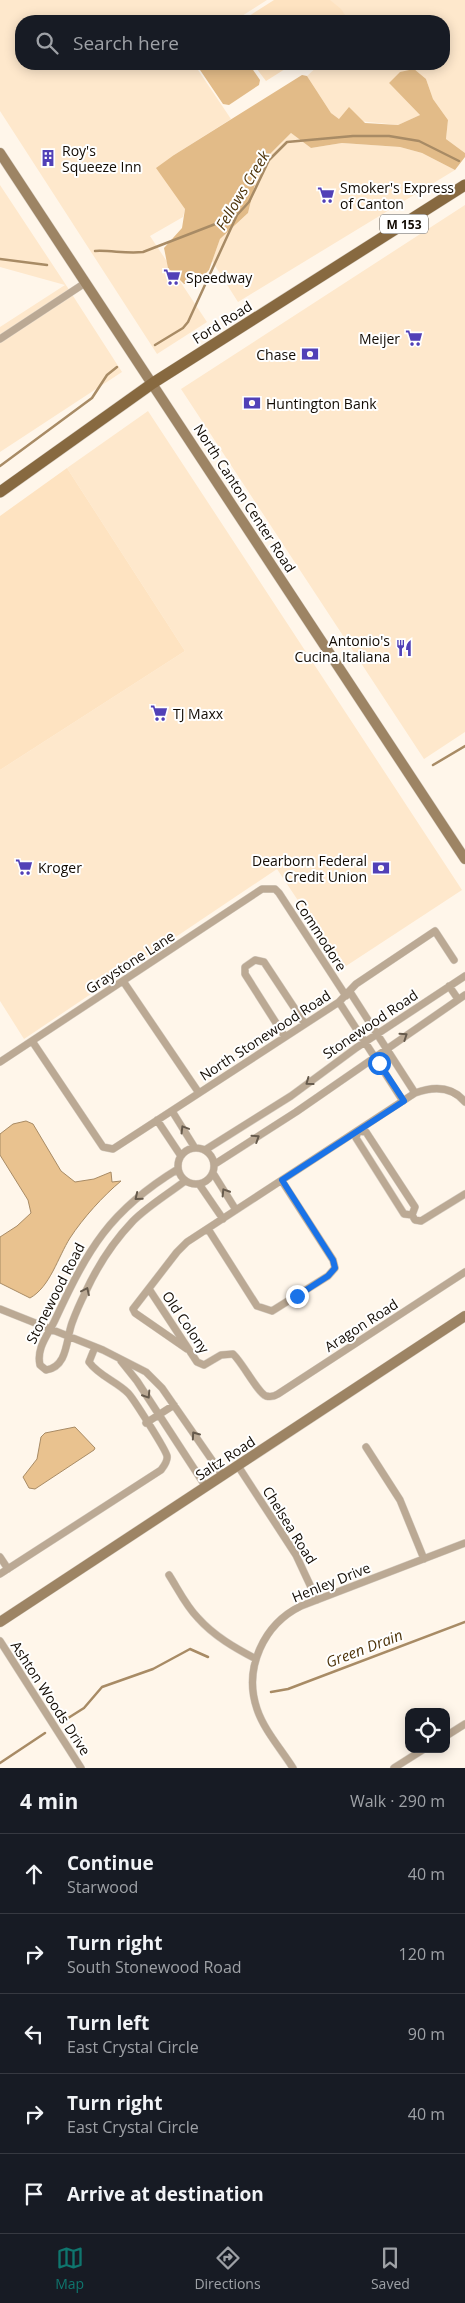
<!DOCTYPE html>
<meta charset="utf-8">
<style>
:root{--surface:#171b24;--page:#242831;--text:#f1f3f6;--muted:#9ea1a6;--line:#363941;--accent:#0f766e}
body{margin:0;font-family:"Open Sans",sans-serif;background:var(--page);color:var(--text)}
.controls{position:absolute;right:15px;bottom:15px;display:grid;overflow:hidden;border-radius:10px;box-shadow:0 2px 12px #0003}
.controls button{width:45px;height:45px;display:grid;place-items:center;padding:0;border:0;border-bottom:1px solid var(--line);background:var(--surface);color:var(--text);font:25px sans-serif}
.stop{position:absolute;width:15px;height:15px;margin:-11px;border:4px solid #1a73e8;border-radius:50%;background:#fff}
.stop.end{background:#1a73e8;border-color:#fff;box-shadow:0 1px 5px #0008}
.list{margin:0;padding:0;list-style:none}
h2{display:flex;justify-content:space-between;align-items:center;height:65px;margin:0;padding:0 20px;font-size:21px}
h2 small{font-size:16px;font-weight:400;color:var(--muted)}
.list li{display:grid;grid-template-columns:32px 1fr auto;gap:15px;align-items:center;box-sizing:border-box;height:80px;padding:0 20px;border-top:1px solid var(--line)}
.list b{display:block;font-size:19px;white-space:nowrap}
.list p{margin:0;font-size:16px;white-space:nowrap;color:var(--muted)}
.list em{font-size:16px;font-style:normal;color:var(--muted)}
.icon{flex:none;width:28px;height:28px;fill:none;stroke:currentColor;stroke-width:2;stroke-linecap:round;stroke-linejoin:round}
.map{position:relative;flex:none;width:465px;height:1768px;overflow:hidden}
.search{position:absolute;background:var(--surface);box-shadow:0 2px 12px #0003;left:15px;right:15px;top:15px;height:55px;display:flex;align-items:center;gap:12px;box-sizing:border-box;padding:0 18px;border-radius:20px;color:var(--muted);font-size:19px}
.sheet{height:465px;background:var(--surface)}
nav{display:flex;justify-content:space-around;align-items:center;box-sizing:border-box;height:70px;border-top:1px solid var(--line);background:var(--surface);font-size:14px;color:var(--muted)}
nav a{display:grid;justify-items:center;gap:2px}
nav .on{color:var(--accent)}
.map>svg:first-child{display:block}
.built{fill:#fee8cc}
.green{fill:#fee3c1}
.forest{fill:#e2bb88}
.water{fill:#e9c28f;stroke:#a88b65}
.lines{fill:none;stroke-linecap:round;stroke-linejoin:round}
.stream{stroke:#a88b65;stroke-width:2.5}
.street-casing{stroke:#d9d0c5;stroke-width:8}
.secondary-casing{stroke:#d9d0c5;stroke-width:11}
.primary-casing{stroke:#d9d0c5;stroke-width:12}
.street{stroke:#bba994;stroke-width:7}
.secondary{stroke:#9d8464;stroke-width:10}
.primary{stroke:#876940;stroke-width:11}
.oneway{stroke:#665a4c}
.route{stroke:#1a73e8;stroke-width:6}
.labels{text-anchor:middle;dominant-baseline:central;stroke-width:4;stroke-linejoin:round;paint-order:stroke}
.shield{fill:#fff;stroke:#59544f;stroke-width:1}
.shield-label{font-size:12px;font-weight:bold;fill:#120b03}
.poi-label{font-size:14px;fill:#120b03;stroke:#fff;text-anchor:start}
.street-label{font-size:14px;fill:#120b03;stroke:#fff}
.water-label{font-size:15px;font-style:italic;fill:#4f350b;stroke:#fff}
</style>
<div class="map">
<svg width="465" height="1768" viewBox="0 0 465 1768">
<rect width="100%" height="100%" fill="#fff6ea"/>
<path class="built" d="M0,0h267l-33,21h-213v43h173l37,55 -57,36 11,54 -2,8 -33,19 57,86 -50,32 -157,-243z
M325,0h140v153l-19,-14 2,-19 -15,-21 -7,-20 -37,4 31,32 -22,10 -59,-6 -8,-6 -24,-37 13,-12h124v-43h-105z
M291,133l20,15 31,-5 58,4 22,6 33,17 -217,132 -26,-41 8,-22 28,-26 10,-41 9,-15z
M0,185l66,100 56,87 -122,80v-125l65,-42 -65,-18z
M465,205v527l-41,27 -243,-370z
M148,411l314,479 -119,78 -66,-99 -253,170 -24,-38v-231l185,-119 -118,-183z"/>
<path class="green" d="M274,0h56l11,9 8,12h-108z
M253,64h40l-27,17z
M67,468l118,183 -185,119v-254z"/>
<path class="forest" d="M196,64h53l11,16 -1,5 -30,20 -6,-1z
M414,69l12,10 7,20 15,21 -2,19 19,14v4l-10,13 -33,-17 -22,-6 -58,-4 -31,5 -20,-15 -24,24 -9,15 -10,41 -28,26 -11,31 -13,13 -12,1 -16,-16 -4,-20 18,-20 3,-19 -29,-41 18,-13 128,-80 5,1 24,37 8,6 10,-12 16,16 33,2 22,-10 -31,-32 11,-11z"/>
<path class="water" d="M26,1121l7,3 28,47 14,11 19,-3 17,-7 1,10 9,-1c-18,15 -38,37 -51,57 -12,19 -20,49 -40,60l-30,-15v-46l17,-11 14,-13 -3,-13 -28,-45v-21l13,-10z
M75,1427l20,21 -1,2 -59,39 -6,-1 -6,-11 14,-18 4,-22 4,-4z"/>
<g class="lines">
<path class="stream" d="M95,251c16,-1 31,3 48,1l93,-36
M0,259l47,6
M155,345l28,-17 5,-6 49,-107 12,-13 20,-42 18,-18 66,-6h36l30,5 40,20
M0,466l92,-68 15,-23 10,-8
M433,765l32,-19
M271,1692l17,-3 177,-67
M65,1720l19,-12 18,-21 51,-18 37,-20 18,8
M0,1763l45,-30"/>
<g class="street-casing">
<path id="street" d="M0,339l85,-56
M123,981l76,112
M449,986l9,13
M350,992l65,101
M339,1002l64,99
M285,1037l-40,-63v-7l10,-7 9,2 41,62
M32,1041l71,106 10,2 226,-147 17,-18 79,-53 19,29
M0,1062l262,-173h13l4,4 67,103
M172,1111l23,37
M157,1120l24,36
M358,1131l8,1 49,75 -3,8 -8,-1 -48,-76z
M178 1166a18 18 0 1 1 36 0a18 18 0 1 1-36 0Z
M205,1150l86,-54 65,-48 109,-72
M215,1164l81,-52 169,-117
M178,1169c-69,42 -90,80 -123,151 -7,15 -19,28 -15,45l6,5c22,-3 20,-31 26,-47 4,-11 9,-22 14,-32 12,-26 27,-49 47,-70 15,-15 35,-27 52,-40
M213,1173l23,37
M199,1184l24,35
M412,1215l3,5 6,1 44,-27
M208,1229l49,77 15,5 56,-35 7,-8 -2,-8 -51,-79
M149,1289l48,73 7,3 17,-10 12,-1c9,8 25,39 33,42 4,1 9,0 12,-2l187,-122
M0,1309l103,41 43,22 16,16 61,88
M187,1349l-52,-36 -2,-4 44,-57 10,-10 228,-149c19,-7 37,-7 50,9
M121,1361l16,20 69,106
M146,1423l28,-18
M366,1447l34,53 24,59
M238,1466l58,89 21,45
M0,1557l8,12
M0,1574l161,-104c3,-4 7,-9 6,-14 -1,-6 -34,-58 -39,-63 -12,-12 -29,-17 -39,-31l6,-15
M169,1575c9,14 17,31 29,43 16,18 37,30 58,41
M0,1641l81,127
M446,1736l19,-12
M293,1768c-12,-19 -29,-38 -36,-59 -14,-41 7,-85 44,-103l164,-63
M394,1768l30,-19"/>
</g>
<g class="secondary-casing">
<path id="secondary" d="M0,153l465,706
M0,1622l465,-306"/>
</g>
<g class="primary-casing">
<path id="primary" d="M0,492l153,-109 312,-198"/>
</g>
<use href="#street" class="street"/>
<use href="#secondary" class="secondary"/>
<use href="#primary" class="primary"/>
</g>
<defs><path id="oneway-chevron" d="M-2-3.5L2.5 0L-2 3.5" fill="none" stroke-width="1.6" stroke-linecap="round" stroke-linejoin="round" transform="scale(1.25)"/></defs>
<g class="oneway">
<use href="#oneway-chevron" transform="translate(404 1036) rotate(-34)"/>
<use href="#oneway-chevron" transform="translate(309 1082) rotate(144)"/>
<use href="#oneway-chevron" transform="translate(184 1129) rotate(-121)"/>
<use href="#oneway-chevron" transform="translate(256 1138) rotate(-33)"/>
<use href="#oneway-chevron" transform="translate(225 1192) rotate(-122)"/>
<use href="#oneway-chevron" transform="translate(138 1197) rotate(141)"/>
<use href="#oneway-chevron" transform="translate(86 1291) rotate(-65)"/>
<use href="#oneway-chevron" transform="translate(147 1395) rotate(57)"/>
<use href="#oneway-chevron" transform="translate(195 1435) rotate(-125)"/>
</g>
<g class="lines">
<path class="route" d="M297,1296l31,-20 7,-8 -2,-8 -51,-80 122,-79 -25,-38"/>
</g>
<defs>
<g id="building-bare" transform="scale(1.35)"><path d="M-4-6H4V6H1V3H-1V6H-4ZM-2.5-4.3h1.7v1.8h-1.7ZM.8-4.3h1.7v1.8H.8ZM-2.5-1h1.7V.8h-1.7ZM.8-1h1.7V.8H.8Z" fill="#5140b7" stroke="#fff" stroke-width="2.5" paint-order="stroke"/></g>
<g id="supermarket-bare" transform="scale(1.35)"><path d="M-6-5.5h2.5l.6 2H6L4.5 2H-2.5L-4.4-4H-6ZM-1.5 3.2a1.3 1.3 0 1 0 .1 0ZM3 3.2a1.3 1.3 0 1 0 .1 0Z" fill="#5140b7" stroke="#fff" stroke-width="2.5" paint-order="stroke"/></g>
<g id="bank-bare" transform="scale(1.35)"><path d="M-6-4H6V4H-6ZM0-2.3a2.3 2.3 0 1 0 0 4.6a2.3 2.3 0 1 0 0-4.6Z" fill="#5140b7" stroke="#fff" stroke-width="2.5" paint-order="stroke"/></g>
<g id="restaurant-bare" transform="scale(1.35)"><path d="M-5-6h1v4h1v-4h1v4h1v-4h1v5L-1.5 .5V6h-2V.5L-5-1ZM5-6V6H3V1.5H1.5Q1.5-4 5-6Z" fill="#5140b7" stroke="#fff" stroke-width="2.5" paint-order="stroke"/></g>
</defs>
<g fill-rule="evenodd">
<use href="#building-bare" x="48" y="158"/>
<use href="#supermarket-bare" x="326" y="195"/>
<use href="#supermarket-bare" x="172" y="277"/>
<use href="#supermarket-bare" x="414" y="338"/>
<use href="#bank-bare" x="310" y="354"/>
<use href="#bank-bare" x="252" y="403"/>
<use href="#restaurant-bare" x="404" y="648"/>
<use href="#supermarket-bare" x="159" y="713"/>
<use href="#supermarket-bare" x="24" y="867"/>
<use href="#bank-bare" x="381" y="868"/>
</g>
<g class="labels">
<rect class="shield" x="380" y="214.5" width="48" height="19" rx="4"/>
<g class="shield-label">
<text x="404" y="224">M 153</text>
</g>
<g class="poi-label">
<text x="62" y="150">Roy's<tspan x="62" dy="16">Squeeze Inn</tspan></text>
<text x="340" y="187">Smoker's Express<tspan x="340" dy="16">of Canton</tspan></text>
<text x="186" y="277">Speedway</text>
<text x="400" y="338" text-anchor="end">Meijer</text>
<text x="296" y="354" text-anchor="end">Chase</text>
<text x="266" y="403">Huntington Bank</text>
<text x="390" y="640" text-anchor="end">Antonio's<tspan x="390" dy="16">Cucina Italiana</tspan></text>
<text x="173" y="713">TJ Maxx</text>
<text x="367" y="860" text-anchor="end">Dearborn Federal<tspan x="367" dy="16">Credit Union</tspan></text>
<text x="38" y="867">Kroger</text>
</g>
<g class="street-label">
<text transform="translate(222 322) rotate(-32)">Ford Road</text>
<text transform="translate(245 498) rotate(57)">North Canton Center Road</text>
<text transform="translate(321 935) rotate(57)">Commodore</text>
<text transform="translate(130 962) rotate(-33)">Graystone Lane</text>
<text transform="translate(370 1024) rotate(-34)">Stonewood Road</text>
<text transform="translate(265 1035) rotate(-33)">North Stonewood Road</text>
<text transform="translate(55 1293) rotate(-63)">Stonewood Road</text>
<text transform="translate(186 1322) rotate(56)">Old Colony</text>
<text transform="translate(361 1325) rotate(-33)">Aragon Road</text>
<text transform="translate(225 1458) rotate(-33)">Saltz Road</text>
<text transform="translate(290 1525) rotate(58)">Chelsea Road</text>
<text transform="translate(331 1582) rotate(-22)">Henley Drive</text>
<text transform="translate(51 1698) rotate(57)">Ashton Woods Drive</text>
</g>
<g class="water-label">
<text transform="translate(242 190) rotate(-59)">Fellows Creek</text>
<text transform="translate(364 1648) rotate(-21)">Green Drain</text>
</g>
</g>
</svg>
<div class="controls">
<button><svg class="icon" aria-label="locate" viewBox="0 0 24 24"><circle cx="12" cy="12" r="6"/><path d="M12 2v4M12 18v4M2 12h4M18 12h4"/></svg></button>
</div>
<div class="stop" style="left:379px;top:1063px"></div>
<div class="stop end" style="left:297px;top:1296px"></div>
<div class="search"><svg class="icon" aria-label="search" viewBox="0 0 24 24"><circle cx="10" cy="10" r="6"/><path d="M15 15l6 6"/></svg>Search here</div>
</div>
<section class="sheet">
<h2>4 min<small>Walk · 290 m</small></h2>
<ul class="list">
<li><svg class="icon" aria-label="ahead" viewBox="0 0 24 24"><path d="M12 20V5M6 11l6-6 6 6"/></svg><div><b>Continue</b><p>Starwood</p></div><em>40 m</em></li>
<li><svg class="icon" aria-label="right" viewBox="0 0 24 24"><path d="M7 20v-9h11M14 6l5 5-5 5"/></svg><div><b>Turn right</b><p>South Stonewood Road</p></div><em>120 m</em></li>
<li><svg class="icon" aria-label="left" viewBox="0 0 24 24"><path d="M17 20v-9H6M10 6l-5 5 5 5"/></svg><div><b>Turn left</b><p>East Crystal Circle</p></div><em>90 m</em></li>
<li><svg class="icon" aria-label="right" viewBox="0 0 24 24"><path d="M7 20v-9h11M14 6l5 5-5 5"/></svg><div><b>Turn right</b><p>East Crystal Circle</p></div><em>40 m</em></li>
<li><svg class="icon" aria-label="arrive" viewBox="0 0 24 24"><path d="M6 21V4h12l-3 4 3 4H6"/></svg><div><b>Arrive at destination</b></div></li>
</ul>
</section>
<nav>
<a class="on"><svg class="icon" aria-label="map" viewBox="0 0 24 24"><path d="M3 6l6-2 6 2 6-2v14l-6 2-6-2-6 2zM9 4v14M15 6v14"/></svg>Map</a>
<a><svg class="icon" aria-label="directions" viewBox="0 0 24 24"><path d="M12 3l9 9-9 9-9-9zM9 14v-3h6M13 9l2 2-2 2"/></svg>Directions</a>
<a><svg class="icon" aria-label="saved" viewBox="0 0 24 24"><path d="M7 4h10v16l-5-4-5 4z"/></svg>Saved</a>
</nav>
